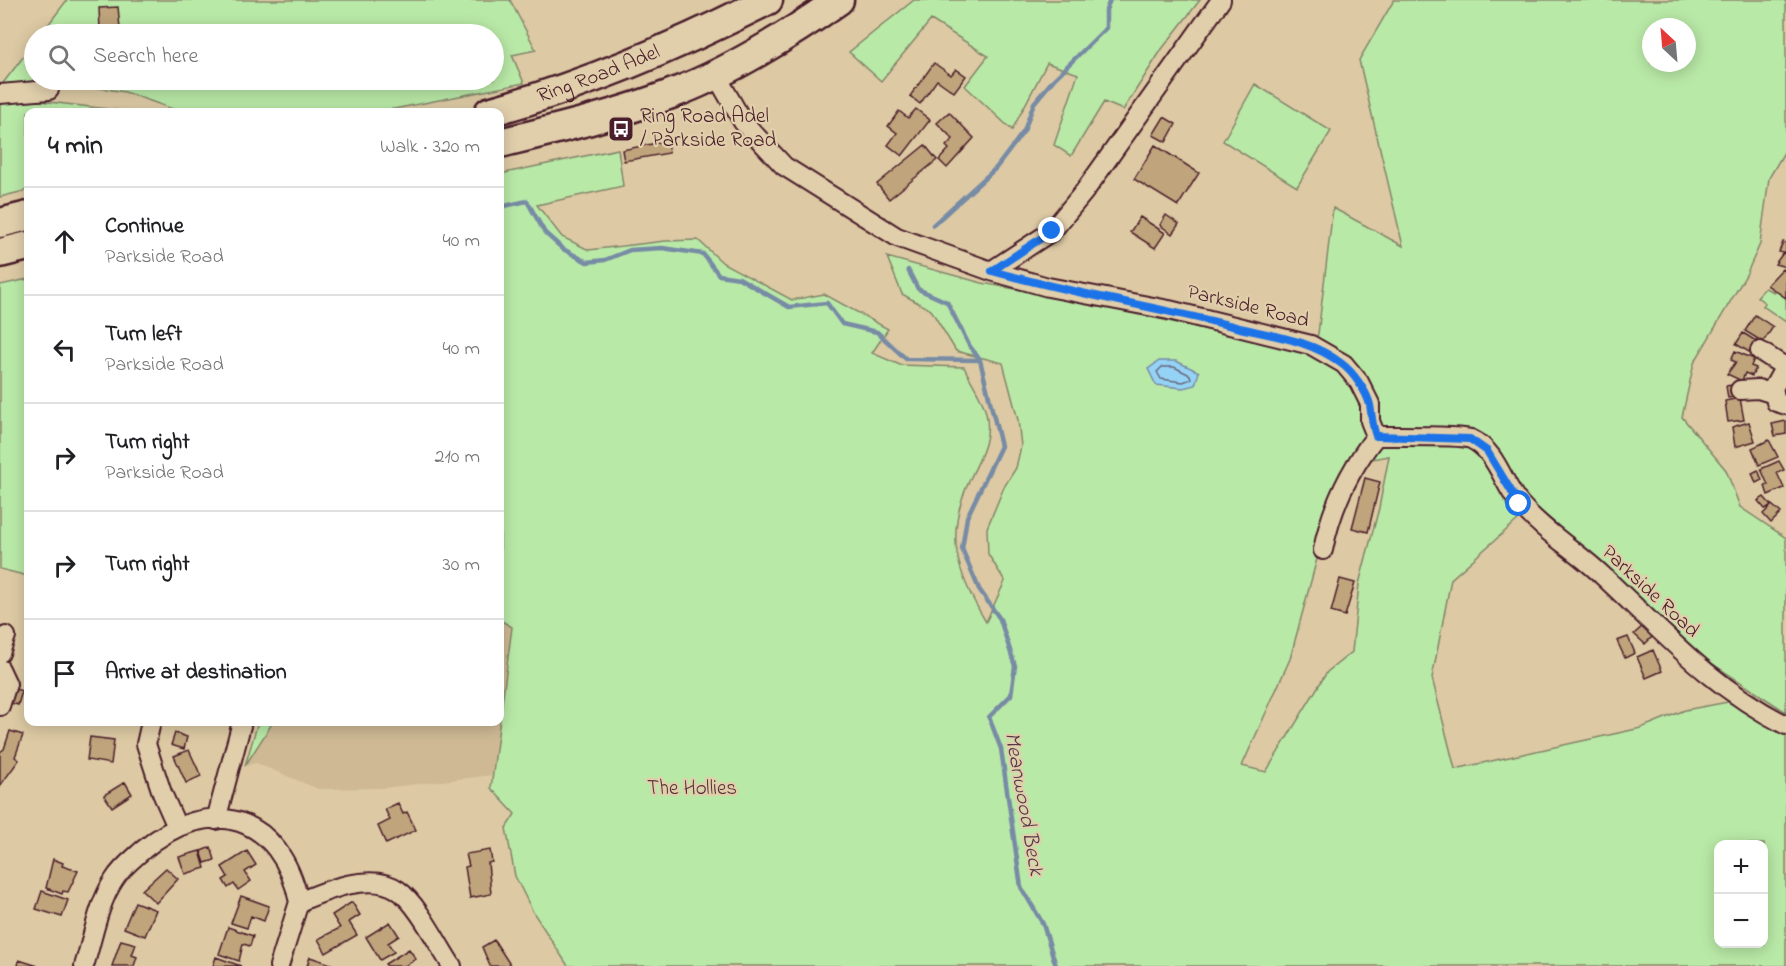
<!DOCTYPE html>
<meta charset="utf-8">
<style>
:root{--surface:#fff;--page:#f6f6f6;--text:#202124;--muted:#757577;--line:#e0e0e0}
body{margin:0;font-family:"Indie Flower",sans-serif;background:var(--page);color:var(--text)}
.controls{position:absolute;right:18px;bottom:18px;display:grid;overflow:hidden;border-radius:12px;box-shadow:0 3px 15px #0003}
.controls button{width:54px;height:54px;display:grid;place-items:center;padding:0;border:0;border-bottom:2px solid var(--line);background:var(--surface);color:var(--text);font:30px sans-serif}
.compass{position:absolute;left:1642px;top:18px;width:54px;height:54px;border-radius:50%;background:var(--surface);box-shadow:0 3px 15px #0003;rotate:334deg}
.stop{position:absolute;width:18px;height:18px;margin:-14px;border:4px solid #1a73e8;border-radius:50%;background:#fff}
.stop.end{background:#1a73e8;border-color:#fff;box-shadow:0 2px 6px #0008}
.list{margin:0;padding:0;list-style:none}
h2{display:flex;justify-content:space-between;align-items:center;height:78px;margin:0;padding:0 24px;font-size:26px}
h2 small{font-size:20px;font-weight:400;color:var(--muted)}
.list li{display:grid;grid-template-columns:39px 1fr auto;gap:18px;align-items:center;box-sizing:border-box;height:108px;padding:0 24px;border-top:2px solid var(--line)}
.list b{display:block;font-size:22px;white-space:nowrap}
.list p{margin:0;font-size:20px;white-space:nowrap;color:var(--muted)}
.list em{font-size:20px;font-style:normal;color:var(--muted)}
.icon{flex:none;width:33px;height:33px;fill:none;stroke:currentColor;stroke-width:2;stroke-linecap:round;stroke-linejoin:round}
.map{position:relative;flex:none;width:1786px;height:966px;overflow:hidden}
.search{position:absolute;background:var(--surface);box-shadow:0 3px 15px #0003;left:24px;top:24px;width:480px;height:66px;display:flex;align-items:center;gap:15px;box-sizing:border-box;padding:0 21px;border-radius:33px;color:var(--muted);font-size:22px}
.panel{position:absolute;background:var(--surface);box-shadow:0 3px 15px #0003;left:24px;top:108px;width:480px;height:618px;border-radius:12px}
.map>svg:first-child{display:block}
.built{fill:#ceb994}
.green{fill:#b9e9a7;stroke:#828469;stroke-width:1.5;fill-rule:evenodd}
.water{fill:#95d3f6;stroke:#778ba5;stroke-width:1.5}
.lines{fill:none;stroke-linecap:round;stroke-linejoin:round}
.shore{stroke:#68677c;stroke-width:1.5}
.stream{stroke:#778ba5;stroke-width:4.5}
.building{fill:#bfa47b;stroke:#4a1f2b;stroke-width:1.5}
.minor-casing{stroke:#4a1f2b;stroke-width:22}
.trunk-casing{stroke:#4a1f2b;stroke-width:33}
.minor{stroke:#e1cfac;stroke-width:18}
.trunk{stroke:#e1cfac;stroke-width:28}
.route{stroke:#1a73e8;stroke-width:8}
.labels{text-anchor:middle;dominant-baseline:central;stroke-width:4.5;stroke-linejoin:round;paint-order:stroke}
.street-label{font-size:21px;fill:#4a1f2b;stroke:#e1cfac}
.poi-label{font-size:21px;fill:#4a1f2b;stroke:#e1cfac;text-anchor:start}
.park-label{font-size:21px;fill:#553337;stroke:#e1cfac}
.water-label{font-size:22px;font-style:italic;fill:#553a49;stroke:#e1cfac}
</style>
<div class="map">
<svg width="1786" height="966" viewBox="0 0 1786 966">
<rect width="100%" height="100%" fill="#ddcaa4"/>
<filter id="ink" filterUnits="userSpaceOnUse"><feTurbulence type="fractalNoise" baseFrequency=".0167" numOctaves="2"/><feDisplacementMap in="SourceGraphic" scale="12" xChannelSelector="R" yChannelSelector="G"/><feConvolveMatrix kernelMatrix="1 2 1 2 8 2 1 2 1" color-interpolation-filters="sRGB"/></filter>
<g filter="url(#ink)">
<path class="built" d="M500,620l12,6 -19,149 -109,13 -66,1 -62,-26 -11,3 28,-44h227z"/>
<path class="green" d="M67,0h443l26,50 -24,5 12,28 -145,29h-198l-56,-20 -56,-9 -69,4 34,-44v37h460v-46h-453z
M914,0h286l-38,49 -39,61 -19,-8 -33,54 -17,-11 24,-71 -31,-11 -35,67 -47,-44 23,-30 -57,-36 -50,61 -32,-29z
M1394,0h392v149l-17,29 -9,66 -14,31 -52,88 -12,54 44,53 14,37 46,31v174l-101,-66 -66,-65 -82,-73 -17,10 -69,61 -19,99 23,91 186,-41 44,-18 43,-8 58,30v234h-1218l-35,-54 -18,-36 -9,-48 9,-14 -24,-26 21,-161 -12,-7v-446l118,-25 5,37 -86,19 25,32 27,13 76,-9 33,-1 25,23 69,37 32,-6 64,35 -16,24 28,12 64,2c7,15 19,31 22,46 6,25 -6,45 -16,66 -26,55 -14,94 16,143l19,-41 -17,-27 -1,-26 17,-41 12,-19 5,-22 -3,-26 -15,-57 -47,-12 -25,-41 -29,-16 -15,-37 95,26 73,13 253,56 10,-18 15,-126 70,38 -44,-186zM1651,27h36v36h-36zM1389,456l-10,52 -20,76 -7,68 -25,20 -61,100 -24,-6 48,-107 28,-104 -5,-3 37,-89zM1718,844h46v100h-46z
M1255,84l76,47 -34,56 -74,-46z
M40,101l93,11h-105v78l-28,7v-95z
M28,279v297l-28,-7v-284z
M1765,288l9,4 2,-2 10,8v24l-23,-16 2,-3 -8,-6z
M258,722h15l-28,44z"/>
<path class="water" d="M1159,361h17l23,11 -4,13 -12,3 -27,-3 -8,-16z"/>
<g class="lines">
<path class="shore" d="M1162,367h12l16,8 1,4 -8,3 -22,-3 -4,-7z"/>
<path class="stream" d="M500,207l27,-6 18,32 18,16 24,13 18,-2 25,-10 32,-2 41,6 16,21 20,3 50,29 38,-4 15,21 35,8 29,27 74,1
M933,225l63,-57 28,-37 10,-28 20,-24 52,-51v-18l4,-10
M908,270l10,19 29,13 22,43 11,15 21,86 -34,71 -5,32 17,40 21,30 15,47 -4,29 -22,22 12,32 20,138 22,37 13,42"/>
</g>
<path class="building" d="M118,7l2,21 -20,2 -1,-22z
M934,63l17,12 5,-6 10,7 -12,16 -17,-12 -17,24 -10,-8z
M916,109l14,11 -28,36 -14,-11 9,-12 -9,-7 11,-15 9,7z
M949,112l25,26 -27,30 -8,-8 10,-11 -3,-3 7,-7 -16,-16z
M1164,117l12,7 -10,18 -13,-7z
M667,141l2,12 -45,8 -2,-11z
M925,145l12,15 -48,39 -12,-15z
M1155,145l44,28 -21,33 -44,-27z
M1166,215l13,9 -7,10 -12,-9z
M1140,217l25,16 -10,15 -25,-16z
M1783,242l3,1v11l-7,-2z
M1783,253l3,1v13l-11,-3z
M1782,269l4,4v25l-19,-13z
M1755,315l18,12 -10,15 -18,-11z
M1743,333l21,13 -7,11 -21,-13z
M1735,351l19,8 -3,7 5,2 -4,8 -7,-3 -3,8 -15,-7 9,-12 -5,-2z
M1739,384l2,12 -13,2 -2,-12z
M1740,398l4,22 -16,2 -3,-21z
M1786,421v13l-11,2 -3,-12z
M1749,422l6,19 -20,6 -3,-20z
M1769,440l9,17 -19,8 -7,-17z
M1779,461l5,9 -7,3 7,15 -16,7 -3,-9 3,-1 -7,-16z
M1758,470l4,10 -6,3 -4,-10z
M1365,478l15,4 -12,50 -16,-4z
M1764,497l7,8 -6,4 -7,-8z
M1772,505l9,8 -10,10 -8,-9z
M1340,579l15,4 -10,33 -14,-4z
M1644,625l10,10 -9,9 -11,-10z
M1628,637l7,16 -10,5 -8,-17z
M1653,650l9,21 -16,7 -9,-21z
M8,687l14,4 -4,14 -14,-4z
M10,731l13,4 -8,22 4,3 -19,26v-34l4,-3z
M175,733l12,4 -3,12 -13,-4z
M90,737l24,3 -3,24 -24,-4z
M189,750l12,26 -15,7 -12,-27z
M125,782l7,12 -20,13 -8,-12z
M398,803l5,11 4,-2 9,18 -30,14 -8,-18 12,-6 -5,-11z
M211,847l4,13 -10,3 -4,-12z
M490,850l2,12 -4,1 3,31 -21,4 -5,-31 4,-1 -3,-12z
M200,851l5,17 -20,6 -6,-17z
M247,851l9,14 -11,7 6,9 -13,9 -4,-6 -6,4 -5,-8 5,-3 -6,-10z
M53,859l10,4 -1,3 16,5 -10,21 -5,-1 -1,3 -16,-6z
M166,868l12,11 -22,24 -14,-13z
M42,891l26,9 -6,17 -26,-8z
M241,896l28,10 -5,15 -13,-5 -4,12 -16,-5z
M135,902l21,8 -11,26 -21,-8z
M352,902l8,13 -11,7 8,13 -31,18 -8,-14 22,-11 -8,-13z
M390,922l9,14 -11,7 6,9 -14,8 -14,-23z
M228,927l25,9 -3,10 -7,-2 -4,17 -20,-7z
M121,940l15,4 -4,11 5,2 -3,9h-22z
M494,940l17,26h-21l-8,-19z
M409,949l7,10 -11,7h-18l-2,-2z
M216,957l25,9h-28z
M310,957l27,9h-30z
M19,960l19,6h-20z"/>
<g class="lines">
<g class="minor-casing">
<path id="minor" d="M716,75l27,47 41,44 113,71 94,34 57,16 121,23 142,35 33,19 15,18 11,22v17l6,15
M0,94l49,-4
M991,271l61,-40 32,-39 137,-192
M1760,351l25,16
M1786,365l-13,23 3,14 10,3
M1740,390l18,-1 16,5
M1376,436c16,0 86,-1 95,3 26,12 32,46 49,65 24,28 57,47 83,72 60,56 108,111 183,149
M1323,550c8,-41 27,-81 53,-114
M0,653l6,-17
M0,669l7,15 -7,22
M151,722l-5,22 16,49 15,34
M216,820l26,-98
M84,966c9,-28 14,-62 30,-86 7,-12 19,-21 29,-30 67,-57 138,-35 156,52
M279,966l20,-64c26,-11 72,-31 99,-12 20,14 40,55 54,76"/>
</g>
<g class="trunk-casing">
<g id="trunk">
<path id="s1" d="M489,112c97,-27 189,-66 279,-112"/>
<path d="M500,143c57,-14 116,-28 171,-49 55,-20 120,-60 168,-94"/>
<path d="M0,223l28,-7"/>
<path d="M0,253l28,-7"/>
</g>
</g>
<use href="#minor" class="minor"/>
<use href="#trunk" class="trunk"/>
</g>
</g>
<g class="lines" filter="url(#ink)">
<path class="route" d="M1052,231l-60,40c82,23 166,36 248,57 35,8 73,13 102,36 11,8 25,28 28,41 2,11 2,20 6,31l94,3 17,12 32,53"/>
</g>
<defs>
<g id="bus-square" transform="scale(1.35)"><rect x="-9" y="-9" width="18" height="18" rx="4" fill="#4a1f2b" stroke="#e1cfac"/><path d="M-5-6H5V4H4V6H2V4H-2V6H-4V4H-5ZM-3.5-4V0h7V-4ZM-3.5 1.2v1.5H-2V1.2ZM2 1.2v1.5H3.5V1.2Z" fill="#fff"/></g>
</defs>
<g fill-rule="evenodd">
<use href="#bus-square" x="621" y="129"/>
</g>
<g class="labels">
<g class="street-label">
<text stroke="none"><textPath href="#s1" startOffset="116">Ring Road Adel</textPath></text>
<text transform="translate(1248 307) rotate(14)">Parkside Road</text>
<text transform="translate(1650 592) rotate(43)">Parkside Road</text>
</g>
<g class="poi-label">
<text x="640" y="117">Ring Road Adel<tspan x="640" dy="24">/ Parkside Road</tspan></text>
</g>
<g class="park-label">
<text x="692" y="789">The Hollies</text>
</g>
<g class="water-label">
<text transform="translate(1023 804) rotate(80)">Meanwood Beck</text>
</g>
</g>
</svg>
<div class="controls">
<button>+</button>
<button>−</button>
</div>
<svg class="compass" viewBox="-18 -18 36 36"><path d="M0-13l5 13h-10z" fill="#e53935"/><path d="M0 13l5-13h-10z" fill="#757577"/></svg>
<div class="stop" style="left:1519px;top:504px"></div>
<div class="stop end" style="left:1052px;top:231px"></div>
<div class="search"><svg class="icon" aria-label="search" viewBox="0 0 24 24"><circle cx="10" cy="10" r="6"/><path d="M15 15l6 6"/></svg>Search here</div>
<section class="panel">
<h2>4 min<small>Walk · 320 m</small></h2>
<ul class="list">
<li><svg class="icon" aria-label="ahead" viewBox="0 0 24 24"><path d="M12 20V5M6 11l6-6 6 6"/></svg><div><b>Continue</b><p>Parkside Road</p></div><em>40 m</em></li>
<li><svg class="icon" aria-label="left" viewBox="0 0 24 24"><path d="M17 20v-9H6M10 6l-5 5 5 5"/></svg><div><b>Turn left</b><p>Parkside Road</p></div><em>40 m</em></li>
<li><svg class="icon" aria-label="right" viewBox="0 0 24 24"><path d="M7 20v-9h11M14 6l5 5-5 5"/></svg><div><b>Turn right</b><p>Parkside Road</p></div><em>210 m</em></li>
<li><svg class="icon" aria-label="right" viewBox="0 0 24 24"><path d="M7 20v-9h11M14 6l5 5-5 5"/></svg><div><b>Turn right</b></div><em>30 m</em></li>
<li><svg class="icon" aria-label="arrive" viewBox="0 0 24 24"><path d="M6 21V4h12l-3 4 3 4H6"/></svg><div><b>Arrive at destination</b></div></li>
</ul>
</section>
</div>
